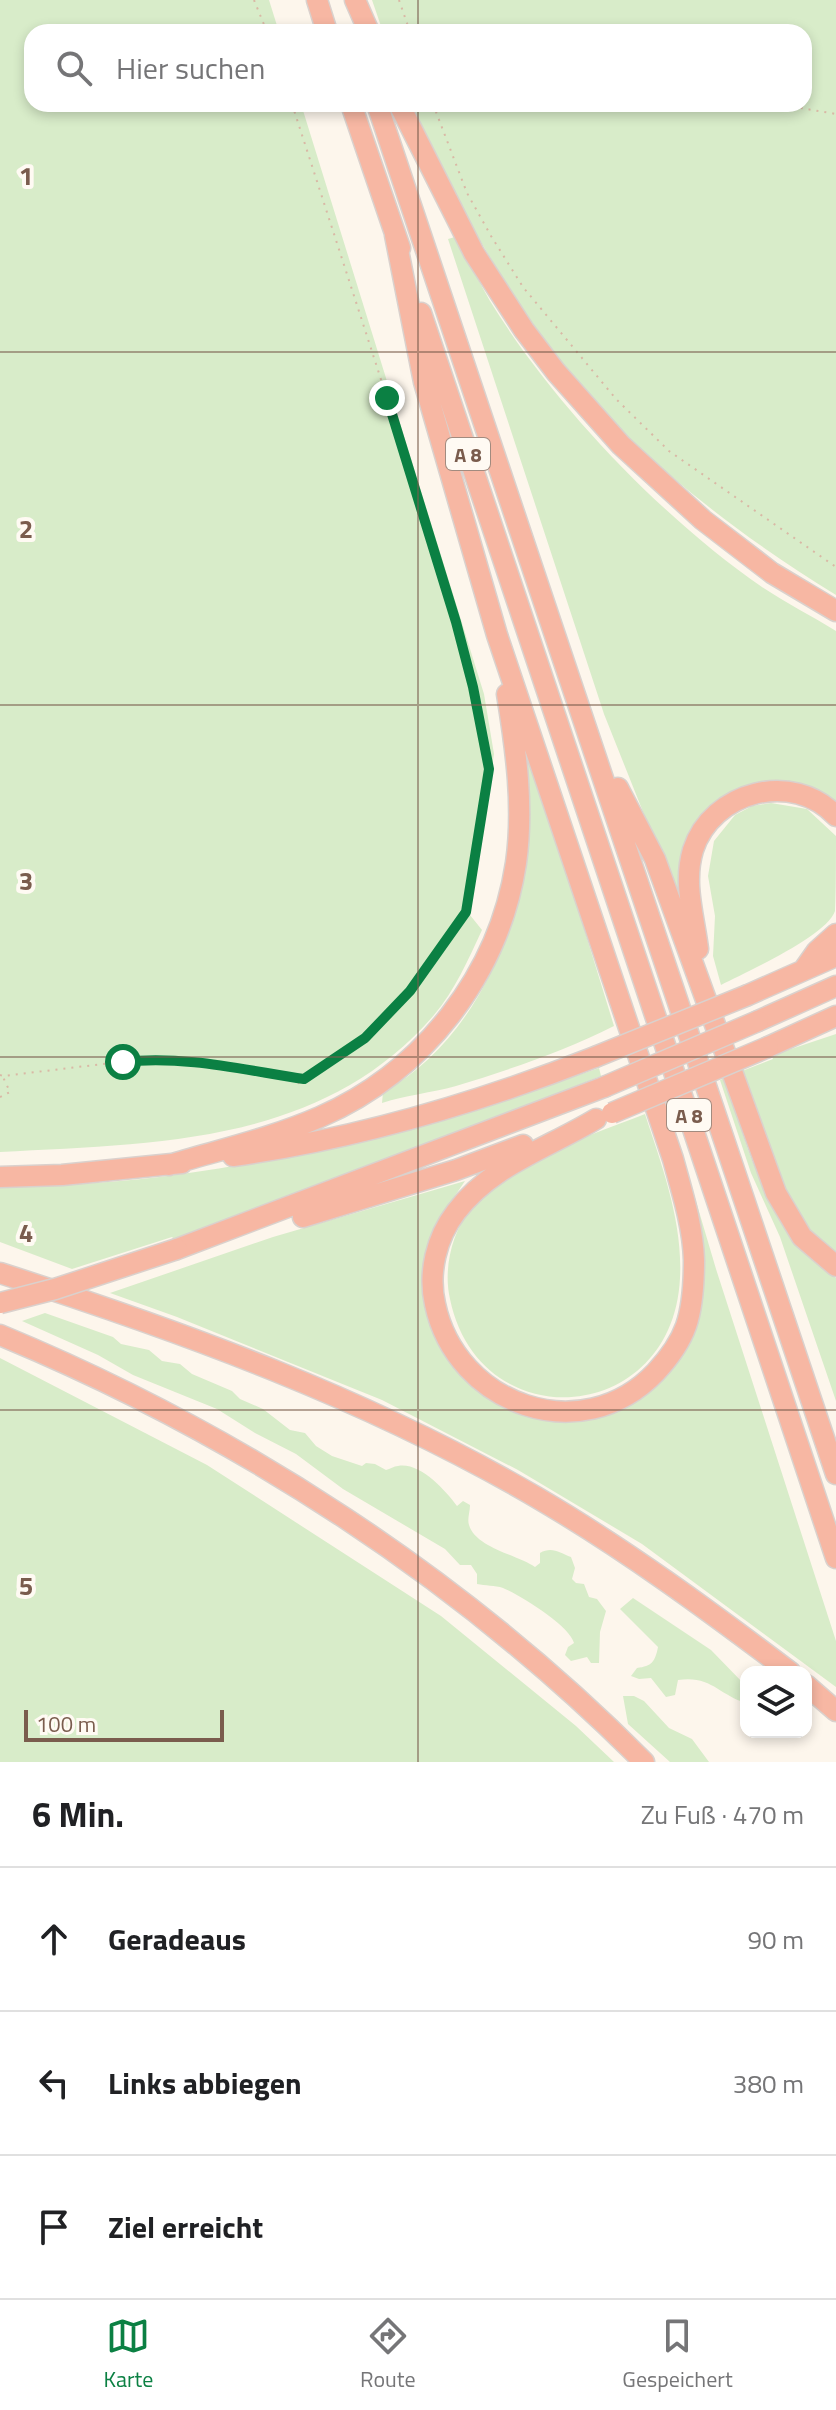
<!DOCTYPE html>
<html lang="de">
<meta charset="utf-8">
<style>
:root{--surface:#fff;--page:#f2f2f2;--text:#202124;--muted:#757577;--line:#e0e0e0;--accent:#0b8043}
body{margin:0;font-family:"Titillium Web",sans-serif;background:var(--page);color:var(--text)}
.controls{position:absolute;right:24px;bottom:24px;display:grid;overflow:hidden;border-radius:16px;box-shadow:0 4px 12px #0003}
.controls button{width:72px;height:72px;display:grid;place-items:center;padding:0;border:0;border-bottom:2px solid var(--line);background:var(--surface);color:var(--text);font:40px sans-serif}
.scale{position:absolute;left:24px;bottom:20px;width:200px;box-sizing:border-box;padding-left:8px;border:4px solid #7a5c4d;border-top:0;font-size:22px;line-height:28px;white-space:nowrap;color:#7a5c4d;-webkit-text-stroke:6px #fffaf3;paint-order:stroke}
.stop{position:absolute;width:24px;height:24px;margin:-18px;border:6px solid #0b8043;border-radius:50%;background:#fff}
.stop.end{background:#0b8043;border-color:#fff;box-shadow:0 2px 8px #0008}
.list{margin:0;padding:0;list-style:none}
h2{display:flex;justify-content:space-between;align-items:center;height:104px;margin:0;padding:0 32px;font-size:34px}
h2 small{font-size:26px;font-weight:400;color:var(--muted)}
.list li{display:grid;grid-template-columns:52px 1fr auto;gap:24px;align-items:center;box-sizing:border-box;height:144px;padding:0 32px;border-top:2px solid var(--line)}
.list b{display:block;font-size:30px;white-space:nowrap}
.list em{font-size:26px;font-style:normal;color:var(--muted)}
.icon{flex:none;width:44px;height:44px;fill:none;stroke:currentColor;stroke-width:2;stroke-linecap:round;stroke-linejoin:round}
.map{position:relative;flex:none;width:836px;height:1762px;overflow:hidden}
.search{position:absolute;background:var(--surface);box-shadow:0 4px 12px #0003;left:24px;right:24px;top:24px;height:88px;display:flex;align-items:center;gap:20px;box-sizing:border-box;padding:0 28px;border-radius:24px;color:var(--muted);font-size:30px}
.sheet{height:536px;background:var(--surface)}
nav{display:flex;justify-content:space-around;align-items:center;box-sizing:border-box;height:112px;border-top:2px solid var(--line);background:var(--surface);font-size:22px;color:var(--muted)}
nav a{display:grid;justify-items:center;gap:4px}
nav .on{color:var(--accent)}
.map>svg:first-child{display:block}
.green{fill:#d8ecc9}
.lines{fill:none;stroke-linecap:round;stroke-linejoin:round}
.highway-casing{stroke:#dad1cd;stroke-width:23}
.path{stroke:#d9b8a5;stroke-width:2;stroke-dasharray:2 6;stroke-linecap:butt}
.highway{stroke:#f7b7a3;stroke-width:20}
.highway-bridge-casing{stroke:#dad1cd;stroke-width:23;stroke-linecap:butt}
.highway-bridge{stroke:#f7b7a3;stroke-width:20}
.route{stroke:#0b8043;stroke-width:10}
.grid{fill:none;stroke:#7a5c4d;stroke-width:2;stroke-opacity:0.55}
.labels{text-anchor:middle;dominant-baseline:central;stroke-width:8;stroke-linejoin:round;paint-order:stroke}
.shield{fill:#fffaf3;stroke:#a28b7f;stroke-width:2}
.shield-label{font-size:20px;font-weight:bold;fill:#7a5c4d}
.grid-label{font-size:26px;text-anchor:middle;font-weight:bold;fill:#7a5c4d;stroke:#fffaf3;stroke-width:8;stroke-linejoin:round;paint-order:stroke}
</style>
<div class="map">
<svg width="836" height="1762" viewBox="0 0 836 1762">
<rect width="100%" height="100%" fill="#fdf6ec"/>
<path class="green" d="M0,0h269l10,32h-247v72h269l183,590 10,60 -24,161 12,15c-14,30 -27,60 -48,85 -112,130 -277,128 -434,137z
M372,0h464v595c-75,-46 -144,-97 -208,-158 -95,-93 -162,-215 -221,-333h397v-72h-421z
M455,237c12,21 23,43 35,64 63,103 173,218 272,286 24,16 50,29 74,44v174l-22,-14 -107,22 -22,27 -3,48 -7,4 -71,-178 -156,-475z
M522,740l52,156 40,130c-50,25 -105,44 -158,60 -25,7 -50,9 -74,17l1,-11c81,-44 127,-139 143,-227l-4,-2z
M771,803l36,6 29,27c0,18 0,60 -1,75 -8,25 -89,61 -114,74l-8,-29 2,-40 -7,-40 6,-35 21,-26 17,-9z
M836,1034v221l-29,-28 -26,-42 -39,-114 31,-12 -1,-3 4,-2z
M599,1068l2,8 -238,95 -189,68 -2,-2 -100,32 -72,-27v-54c60,-3 122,-5 182,-14 139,-19 284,-59 417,-106z
M725,1078c24,75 43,153 111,200v123l-56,-164 -29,-64 -31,-93z
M667,1103l49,166 120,372v46l-194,-143 -124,-74 -136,-70 -205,-83 -67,-24 163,-56 192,-56 -19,28 -21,71 65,116 129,10 78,-99 -34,-202z
M645,1114c17,52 38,108 35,164 -7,148 -201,162 -230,21 -7,-30 2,-67 21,-91 36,-47 121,-73 174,-94z
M45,1313l68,24 8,7 28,6 13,11 18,3 12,10 40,17 8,8 23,10 27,21 15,3 11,13 16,10 30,10 4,-3 9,1 11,6c4,-1 8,-4 12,-4 22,-4 47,24 59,40l6,-5 7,4c0,7 -3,14 -1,20 7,23 49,30 66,42l5,-4v-10c12,-7 20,0 31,4l4,11 -3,11 4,4 8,1 5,13 8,2 9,12 -6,21 -1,31h-8l-4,-6 -16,4 -6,-6 3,-8 6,-4c-4,-17 -54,-48 -71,-55 -8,-3 -18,-2 -26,-4v-10l-6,-9h-11l-15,-16 -102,-60 -47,-35 -41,-21 -38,-24 -84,-34 -35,-20 -76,-34z
M0,1358l207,107 234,151 135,110 38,36h-614z
M633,1598l78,52 35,36v17c-27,-8 -35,-28 -68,-23l-3,15 -9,2 -15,-19 -12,1 -8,-3 6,-8c15,-2 18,-6 21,-21l-38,-38z
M623,1696h11l10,5 25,27 23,11 17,23h-39l-42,-38z"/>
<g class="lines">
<g class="highway-casing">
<path id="highway" d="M317,0l10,32
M355,0l14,32
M351,104l49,144
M377,104l459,1370
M399,104l75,149 50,77 32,42 65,73 82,75 69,53 64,38
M395,235l29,147 73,253 176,524c9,33 20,67 21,101 0,22 -1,46 -8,66 -6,17 -18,33 -30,46 -74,78 -200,33 -221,-68 -7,-31 1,-66 21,-92 36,-47 90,-63 140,-93
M421,313l415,1245
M618,788l37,71 121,334 26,44 34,29
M698,949c-4,-33 -15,-66 -5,-99 19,-59 100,-80 143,-34
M805,968l12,-17 19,-17
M748,995l88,-39
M758,1021l78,-35
M768,1047l68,-31
M233,1156c123,-17 247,-54 362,-99
M169,1165c50,-15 103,-27 151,-48 103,-45 179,-142 196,-254 8,-56 0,-113 -9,-169
M0,1177l62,-2 120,-12
M303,1217l153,-47 67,-25
M177,1249l427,-162
M0,1273c184,59 368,126 536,224 89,52 172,113 254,175
M0,1335c239,99 462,244 644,427
M806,1685l30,26"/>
</g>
<path class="path" d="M254,0l13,32
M399,0l11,32
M410,29l10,3
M292,104l95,294 69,224 17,65 16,82 -23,143 -56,79 -45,47 -71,48
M433,104l34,89 24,43 32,51 93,112 53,52 167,116
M777,104l59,10
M0,1075l3,1 150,-18 37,3 113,18
M0,1097l10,-5 -7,-15"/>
<use href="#highway" class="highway"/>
<g class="highway-bridge-casing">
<path id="highway-bridge" d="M595,1057l153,-62
M604,1087l154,-66
M612,1113l156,-66
M0,1303l55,-14 122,-40"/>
</g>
<use href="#highway-bridge" class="highway-bridge"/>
</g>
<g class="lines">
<path class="route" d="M123,1062c61,-7 121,8 181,17l61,-41 45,-47 56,-79 23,-143 -16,-82 -17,-65 -69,-224"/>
</g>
<path class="grid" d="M418,0v32M418,104v1658M0,352h836M0,705h836M0,1057h836M0,1410h836"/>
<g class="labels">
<g class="shield">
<rect x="446" y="438" width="44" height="32" rx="6"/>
<rect x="667" y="1099" width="44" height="32" rx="6"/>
</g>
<g class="shield-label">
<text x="468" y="454">A 8</text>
<text x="689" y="1115">A 8</text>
</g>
</g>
<g class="grid-label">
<text x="26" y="185">1</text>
<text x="26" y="538">2</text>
<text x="26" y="890">3</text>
<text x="26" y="1242">4</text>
<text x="26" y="1595">5</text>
</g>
</svg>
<div class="controls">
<button><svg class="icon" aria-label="layers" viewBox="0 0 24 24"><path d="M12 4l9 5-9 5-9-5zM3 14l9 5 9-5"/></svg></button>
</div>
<div class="scale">100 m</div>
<div class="stop" style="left:123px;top:1062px"></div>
<div class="stop end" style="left:387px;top:398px"></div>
<div class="search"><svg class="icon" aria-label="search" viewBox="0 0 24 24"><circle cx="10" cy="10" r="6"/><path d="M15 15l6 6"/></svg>Hier suchen</div>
</div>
<section class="sheet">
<h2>6 Min.<small>Zu Fuß · 470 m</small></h2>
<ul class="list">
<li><svg class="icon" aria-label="ahead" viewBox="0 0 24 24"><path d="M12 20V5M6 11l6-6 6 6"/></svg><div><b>Geradeaus</b></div><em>90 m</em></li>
<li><svg class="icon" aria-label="left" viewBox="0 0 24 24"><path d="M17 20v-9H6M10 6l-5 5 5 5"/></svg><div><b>Links abbiegen</b></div><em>380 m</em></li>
<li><svg class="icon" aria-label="arrive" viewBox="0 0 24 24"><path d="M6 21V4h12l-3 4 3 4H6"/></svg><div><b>Ziel erreicht</b></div></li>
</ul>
</section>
<nav>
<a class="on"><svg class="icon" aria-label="map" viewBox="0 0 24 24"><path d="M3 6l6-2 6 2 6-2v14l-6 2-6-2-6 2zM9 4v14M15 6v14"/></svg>Karte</a>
<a><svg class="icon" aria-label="directions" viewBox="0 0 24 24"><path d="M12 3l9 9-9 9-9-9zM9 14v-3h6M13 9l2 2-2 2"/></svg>Route</a>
<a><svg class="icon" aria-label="saved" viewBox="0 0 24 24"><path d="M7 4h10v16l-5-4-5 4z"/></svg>Gespeichert</a>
</nav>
